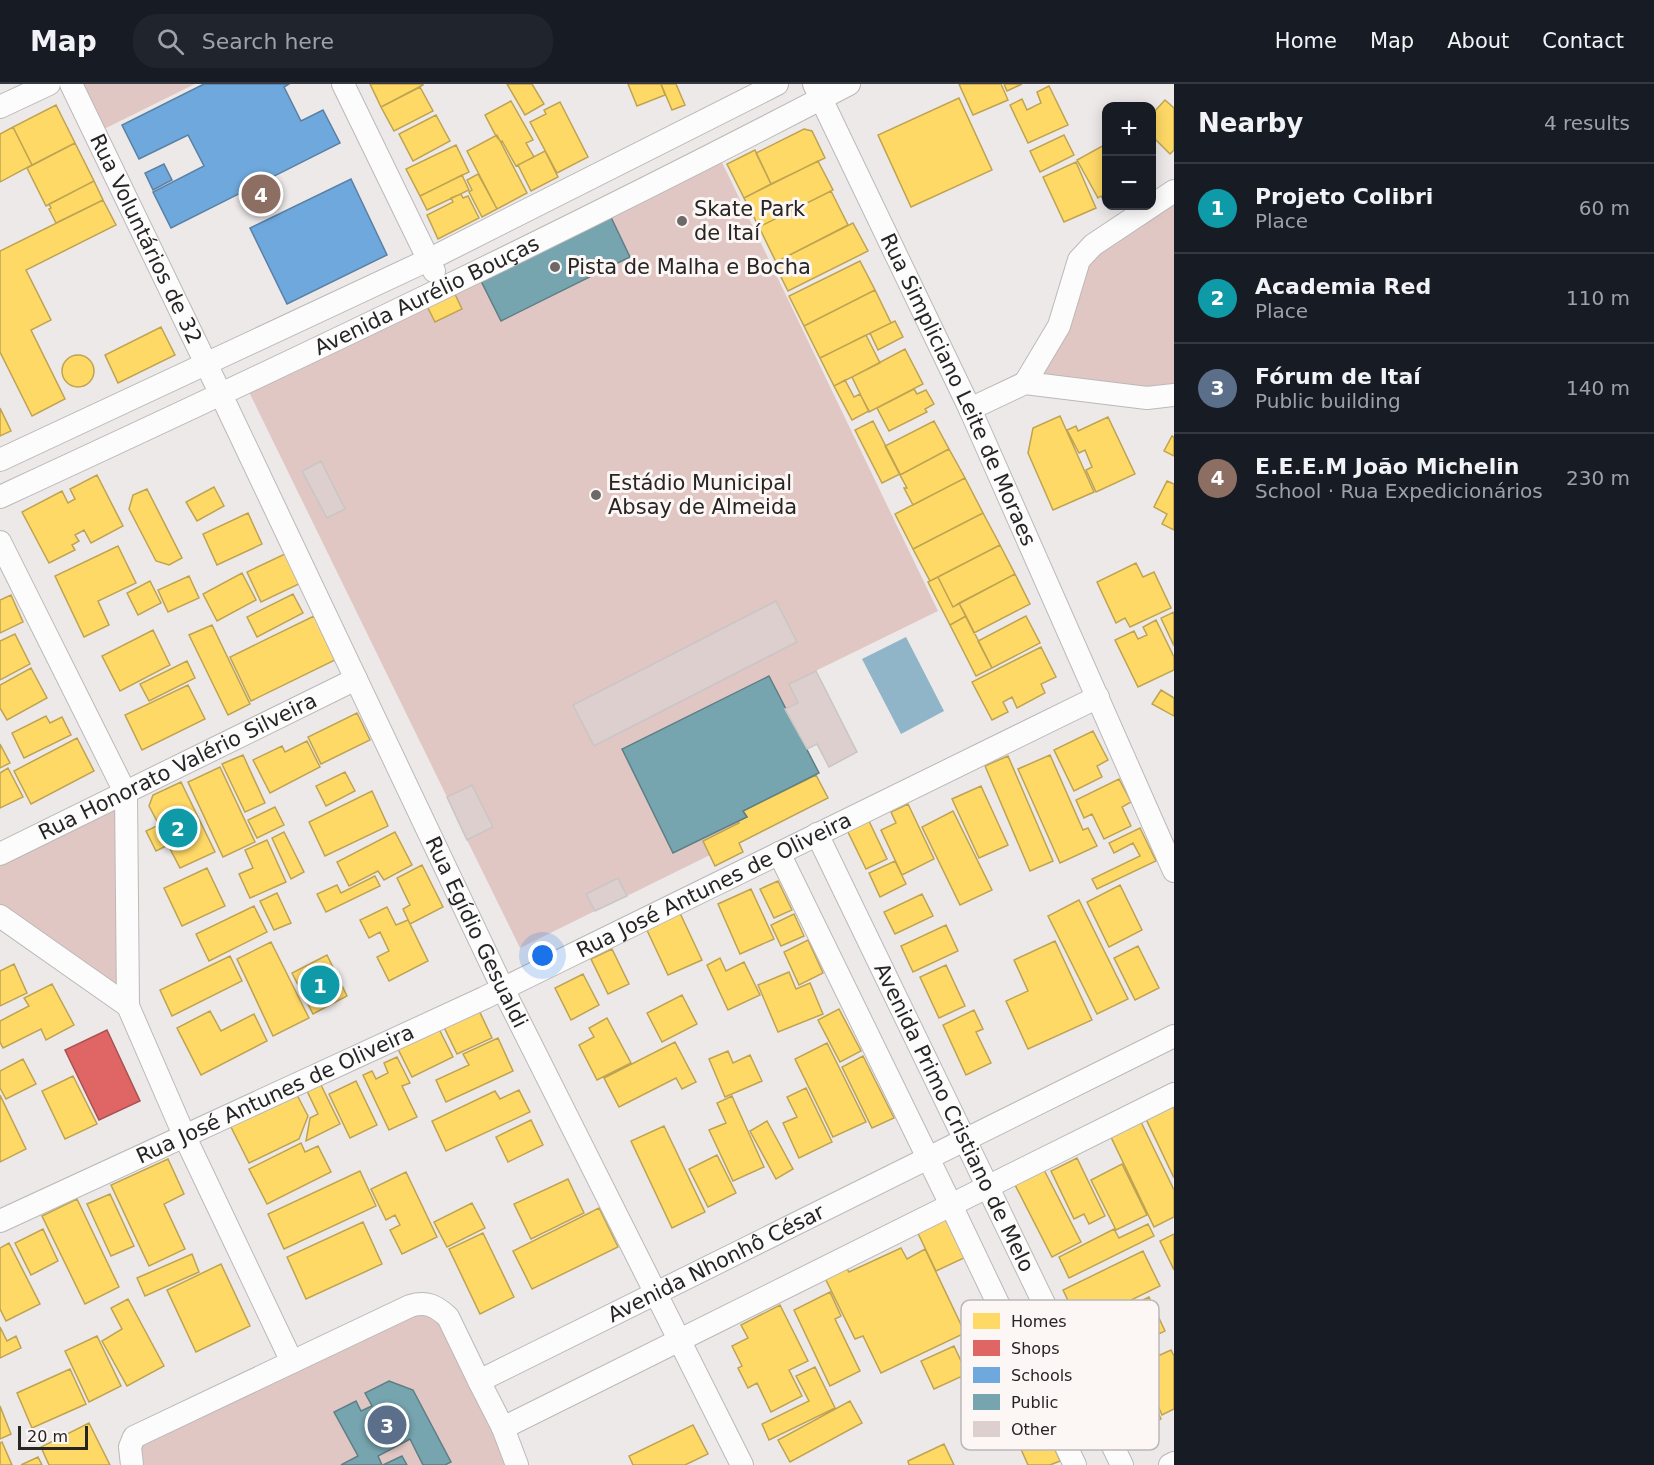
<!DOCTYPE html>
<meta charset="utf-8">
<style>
:root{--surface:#171b24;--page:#20242c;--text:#f1f3f6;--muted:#9ea1a6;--line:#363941;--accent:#6d6969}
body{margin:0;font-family:"DejaVu Sans",sans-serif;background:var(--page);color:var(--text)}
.controls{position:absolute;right:18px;top:18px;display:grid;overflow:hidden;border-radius:12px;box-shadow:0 3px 15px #0003}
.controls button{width:54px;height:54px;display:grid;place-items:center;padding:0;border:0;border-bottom:2px solid var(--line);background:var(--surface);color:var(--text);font:30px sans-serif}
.scale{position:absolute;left:18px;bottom:15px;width:70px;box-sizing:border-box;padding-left:6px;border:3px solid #272424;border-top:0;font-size:16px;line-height:21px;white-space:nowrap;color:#272424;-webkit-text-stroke:4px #fcf6f5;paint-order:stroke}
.you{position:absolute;left:543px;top:872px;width:21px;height:21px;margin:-15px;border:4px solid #fff;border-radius:50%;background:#1a73e8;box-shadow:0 0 0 9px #1a73e833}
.badge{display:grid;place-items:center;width:39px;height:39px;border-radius:50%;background:var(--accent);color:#fff;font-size:20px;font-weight:700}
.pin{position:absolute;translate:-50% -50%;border:3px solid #fff;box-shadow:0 2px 6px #0006}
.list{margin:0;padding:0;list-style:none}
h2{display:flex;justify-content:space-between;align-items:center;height:78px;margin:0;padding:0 24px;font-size:26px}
h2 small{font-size:20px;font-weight:400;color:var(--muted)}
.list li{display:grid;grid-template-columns:39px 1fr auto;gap:18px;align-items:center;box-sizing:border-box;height:90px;padding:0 24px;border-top:2px solid var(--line)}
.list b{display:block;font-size:22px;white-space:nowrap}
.list p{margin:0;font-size:20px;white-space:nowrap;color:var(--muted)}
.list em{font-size:20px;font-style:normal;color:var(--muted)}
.icon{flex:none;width:33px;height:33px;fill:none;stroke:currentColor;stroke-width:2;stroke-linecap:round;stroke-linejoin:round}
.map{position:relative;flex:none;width:1174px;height:1381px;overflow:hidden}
header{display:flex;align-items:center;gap:36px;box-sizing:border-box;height:84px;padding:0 30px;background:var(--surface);border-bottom:2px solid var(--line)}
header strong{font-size:28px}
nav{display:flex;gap:33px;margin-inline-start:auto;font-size:21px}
.search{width:420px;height:54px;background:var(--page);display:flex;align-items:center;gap:15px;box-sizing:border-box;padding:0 21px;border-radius:24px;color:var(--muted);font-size:22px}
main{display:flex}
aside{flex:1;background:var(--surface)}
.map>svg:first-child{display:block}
.green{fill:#e1c7c4}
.water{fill:#90b4c8}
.homes{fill:#ffd966;stroke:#bea352;stroke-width:1.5}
.shops{fill:#e06666;stroke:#a85252;stroke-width:1.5}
.schools{fill:#6fa8dc;stroke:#5980a5;stroke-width:1.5}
.public{fill:#76a5af;stroke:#5e7e85;stroke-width:1.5}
.building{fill:#dccfcd;stroke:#c9c5c5;stroke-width:1.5}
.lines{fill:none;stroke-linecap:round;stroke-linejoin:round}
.street-casing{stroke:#bbb8b8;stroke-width:24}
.street{stroke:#fcfcfc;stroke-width:22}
.poi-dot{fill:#6d6969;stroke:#fcf6f5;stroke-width:2}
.labels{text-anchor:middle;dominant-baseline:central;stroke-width:6;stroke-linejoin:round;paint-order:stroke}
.poi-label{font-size:21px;fill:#272424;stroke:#fcf6f5;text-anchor:start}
.street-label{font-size:21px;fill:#272424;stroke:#fcf6f5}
.key{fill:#fcf6f5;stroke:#bcb7b6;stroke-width:1.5}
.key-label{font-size:16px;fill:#272424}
</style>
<header>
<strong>Map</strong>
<div class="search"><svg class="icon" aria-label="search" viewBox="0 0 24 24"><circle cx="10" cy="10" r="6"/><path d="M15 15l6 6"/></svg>Search here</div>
<nav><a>Home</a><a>Map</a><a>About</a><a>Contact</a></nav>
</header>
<main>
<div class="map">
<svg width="1174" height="1381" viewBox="0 0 1174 1381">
<rect width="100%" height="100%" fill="#eee9e9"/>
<path class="green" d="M76,0h119l-97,48z
M719,72l219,455 -149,73 9,19 -13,6 -17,-33 -146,72 117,75 -36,18 7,14 -83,41 -9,-18 -31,16 8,17 -75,37 -53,-108 26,-13 -46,-30 -199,-407 178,-86 9,18 27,-13 -9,-19 26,-13 23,44 128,-64 -22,-46z
M1174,113v194l-135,-11 42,-114z
M124,714l-2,195 -122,-87v-45z
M429,1220l88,161h-385l18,-37z"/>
<path class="water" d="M906,553l38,74 -43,23 -39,-75z"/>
<path class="homes" d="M370,0h53v1l-42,22z
M507,0h25l12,20 -19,11z
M628,0h33l4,11 -28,11z
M661,0h15l9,21 -13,5z
M959,0h42l7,16 -35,15z
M1004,0h18l-15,7z
M1049,2l19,39 -40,18 -18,-38 12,-6 5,11 14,-7 -4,-11z
M420,3l13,24 -39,20 -13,-24z
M959,14l33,72 -81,37 -33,-72z
M1165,16l9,8v42l-4,4 -18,-18v-22z
M511,17l22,39 -7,3 8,14 -18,9 -14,-25 -1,1 -5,-6 -11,-21z
M560,18l28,55 -31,16 -27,-51 16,-8 -2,-4z
M56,21l19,38 -43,22 -19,-38z
M436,31l14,26 -37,20 -14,-27z
M13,43l19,38 -32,17v-48z
M804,45l8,2 13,27 -54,26 -15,-31z
M497,51l30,58 -30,16 -30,-58z
M1064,51l10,20 -34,17 -10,-21z
M75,59l19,38 -48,25 -19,-38z
M1106,60v57l-1,2 -4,-7 -3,2 -21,-38z
M456,61l13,27 -49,24 -14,-27z
M755,66l16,34 -27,14 -17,-34z
M545,67l13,26 -27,14 -13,-26z
M818,77l15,29 -74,37 -15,-29z
M1076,78l20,46 -32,14 -21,-45z
M478,90l19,35 -15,8 -13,-25 3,-2 -5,-10z
M462,91l7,15 -42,20 -7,-14z
M94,97l9,19 -47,23 -7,-14 2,-1 -2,-4z
M831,107l17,34 -72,37 -17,-35z
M461,110l2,4 5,-2 11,22 -41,21 -11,-24 26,-13 -2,-4z
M103,116l13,25 -90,45 25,50 -20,10 34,69 -33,17 -32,-64v-101z
M853,139l15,28 -80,40 -14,-28z
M860,177l15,29 -71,36 -15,-30z
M453,206l9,19 -27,13 -9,-18z
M875,206l16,33 -71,35 -16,-32z
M895,237l8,16 -25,13 -8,-17z
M161,243l14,28 -57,28 -13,-28z
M866,251l14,28 -46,23 -14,-28z
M905,265l18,35 -54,28 -17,-35z
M62 287a16 16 0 1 1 32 0a16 16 0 1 1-32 0Z
M845,296l9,17 6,-3 9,17 -17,9 -18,-34z
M914,305l3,5 9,-4 8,14 -9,5 2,3 -38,19 -12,-23z
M0,324l11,23 -11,5z
M1060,332l34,76 -41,18 -25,-57 5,-25z
M1108,333l27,57 -39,18 -10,-22 6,-3 -7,-17 -6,3 -12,-23 9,-4 2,5z
M873,337l27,53 -18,9 -27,-53z
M934,337l15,28 -49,26 -15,-29z
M1172,352l2,1v19l-10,-5z
M949,365l16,29 -52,27 -9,-17h3l-7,-13z
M97,391l26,51 -32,17 -7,-13 -9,5 4,6 -7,4 3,5 -26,13 -27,-51 40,-21 6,12 7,-4 -5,-10z
M965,394l18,35 -70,36 -18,-35z
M1167,397l7,3v46l-12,-6 5,-10 -13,-7z
M214,403l10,19 -27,15 -11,-19z
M147,405l35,69 -13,7 -13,-4 -27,-52 4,-14z
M248,429l14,31 -45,21 -14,-31z
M983,429l17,32 -70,36 -17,-32z
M1000,461l15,29 -62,33 -15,-30z
M118,462l18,37 -38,18 11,24 -25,12 -29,-61z
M287,469l14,30 -40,19 -14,-30z
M1136,479l7,14 11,-5 17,36 -41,19 -5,-9 -9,5 -19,-41z
M242,489l14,27 -39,21 -14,-27z
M1015,490l15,30 -56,29 -15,-30z
M189,492l10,22 -31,14 -10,-22z
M938,493l15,30 6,-4 7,13 -16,9 -22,-43z
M150,497l11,22 -23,12 -11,-22z
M293,510l10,19 -46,24 -10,-20z
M11,511l12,27 -23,11v-33z
M1174,528v34l-13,-28z
M314,532l21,44 -84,41 -21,-44z
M966,532l26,52 -16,8 -26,-51z
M1026,532l14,27 -48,25 -14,-27z
M1156,536l18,37v13l-36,17 -23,-47 19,-9 4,8 9,-4 -4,-8z
M212,541l38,79 -22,11 -39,-80z
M153,546l17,35 -50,26 -18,-35z
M15,550l15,30 -30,16v-39z
M1041,563l15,30 -15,7 4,9 -28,15 -5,-11 -9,5 5,10 -16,8 -20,-38z
M187,577l8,17 -46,23 -9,-17z
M31,584l16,30 -40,22 -7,-12v-23z
M188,601l17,34 -63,31 -17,-35z
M1161,606l13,8v18l-22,-12z
M357,629l13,27 -49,24 -13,-27z
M46,632l4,7 12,-6 9,18 -47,23 -12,-25z
M1093,647l15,29 -11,6 5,11 -28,14 -20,-41z
M77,654l17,33 -63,33 -17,-33z
M307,657l13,26 -50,26 -17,-33 29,-14 3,6z
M0,660l10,19 -10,5z
M243,671l22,48 -20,9 -23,-48z
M1050,671l33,75 5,-2 9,18 -37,17 -42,-94z
M1008,672l45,105 -23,10 -45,-105z
M220,683l35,75 -32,15 -35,-75z
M8,684l15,29 -23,11v-35z
M345,688l10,19 -29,15 -10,-20z
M816,691l12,23 -89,45 4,9 -28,14 -12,-25 36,-18 -1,-2 9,-4 -4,-6z
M1119,695l12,23 -9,5 9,19 -27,13 -12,-25 -8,4 -8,-18z
M181,698l34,70 -35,16 -12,-23 -12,6 -10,-20 13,-6 -10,-19 4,-11z
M981,702l27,59 -29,13 -27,-59z
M372,707l16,35 -63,30 -16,-34z
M908,720l26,55 -32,16 -21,-45 15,-7 -5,-11z
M275,723l9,18 -27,13 -9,-18z
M953,727l39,79 -32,15 -38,-78z
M868,735l19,40 -21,10 -19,-39z
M1140,744l16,33 -59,28 -5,-10 48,-23 -7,-13 -19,10 -5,-10z
M284,748l20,40 -13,7 -19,-41z
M395,748l17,33 -28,15 -6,-9 -29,15 -12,-24z
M267,756l19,42 -36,16 -11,-24 14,-6 -8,-18z
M895,777l11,23 -26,13 -11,-24z
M422,781l21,42 -33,17 -7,-15 7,-4 -13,-27z
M207,784l18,38 -43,20 -18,-38z
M375,792l5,10 -54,26 -9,-18 20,-9 4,8z
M778,797l14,29 -18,8 -14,-29z
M1120,801l22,45 -33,17 -22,-45z
M751,805l23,50 -34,15 -22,-50z
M277,809l14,30 -17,7 -14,-29z
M922,810l11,22 -38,18 -11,-22z
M1079,816l49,99 -31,15 -49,-98z
M254,822l13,26 -58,29 -13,-27z
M387,823l9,18 12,-5 20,41 -39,20 -12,-24 12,-6 -9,-19 -11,6 -9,-18z
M679,827l23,49 -34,15 -23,-49z
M794,830l10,22 -23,10 -10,-21z
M946,841l12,26 -45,21 -12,-26z
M808,856l15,33 -24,12 -15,-33z
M1055,857l37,79 -64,29 -22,-48 22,-10 -14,-31z
M271,858l38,76 -36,18 -36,-77z
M1138,862l21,42 -24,12 -21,-42z
M612,865l17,35 -21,10 -17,-35z
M327,871l20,41 -34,18 -21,-41z
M230,872l12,25 -70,35 -12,-26z
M720,874l6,13 18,-9 16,33 -32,15 -21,-45z
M14,880l13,29 -27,13v-35z
M946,881l19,41 -26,12 -19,-41z
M789,888l7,17 14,-6 13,31 -45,18 -20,-47z
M583,890l16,31 -28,15 -16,-32z
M52,900l22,41 -28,15 -5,-11 -38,19 -3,-6v-21l29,-15 -5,-8z
M682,911l15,29 -35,18 -15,-29z
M476,920l16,34 -35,16 -16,-33z
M839,925l22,42 -21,11 -22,-42z
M974,926l9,19 -7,3 15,31 -25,12 -23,-50z
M210,927l11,20 33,-17 13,27 -66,34 -24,-47z
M607,934l24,45 -34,17 -18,-35 15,-8 -5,-9z
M439,945l14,28 -41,20 -14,-28z
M498,954l15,33 -67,31 -10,-22 33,-15 -6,-11z
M675,958l21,40 -14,7 -6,-11 -57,29 -15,-29z
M827,959l39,79 -33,15 -38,-78z
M728,967l5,12 17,-8 12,26 -37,16 -16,-38z
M863,972l31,62 -22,10 -30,-61z
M397,973l13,26 -8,3 15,31 -28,13 -26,-55 9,-4 4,8 12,-6 -4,-10z
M23,975l13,25 -30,15 -6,-11v-17z
M73,992l24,48 -32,15 -23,-48z
M356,997l21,44 -27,13 -21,-44z
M320,999l20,41 -34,17 4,-23 8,-4 -12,-25z
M806,1004l26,54 -33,16 -16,-35 14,-6 -10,-20z
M519,1006l11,22 -84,39 -14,-30 63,-30 5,8z
M296,1009l12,23 -9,23 -50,24 -19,-38z
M0,1011l26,54 -26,13z
M732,1012l32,71 -31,14 -24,-51 17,-7 -9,-20z
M1174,1022v72l-28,-59z
M1139,1034l35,72v27l-20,10 -45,-94z
M531,1036l12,25 -35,17 -12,-25z
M767,1037l26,48 -17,10 -26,-48z
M664,1042l41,86 -33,16 -41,-87z
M301,1059l4,9 13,-6 13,26 -64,32 -18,-35z
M717,1071l19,38 -28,14 -19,-38z
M1077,1074l28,58 -16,8 -5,-10 -10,5 -23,-48z
M168,1075l16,35 -20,10 21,45 -36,17 -38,-81z
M1122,1080l25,51 -31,15 -25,-50z
M1042,1082l39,76 -29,15 -39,-76z
M360,1087l16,35 -92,43 -16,-35z
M406,1088l31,65 -35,17 -12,-24 10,-5 -5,-10 -9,5 -15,-31z
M568,1095l16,34 -53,26 -17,-35z
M110,1110l24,52 -23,10 -24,-52z
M77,1115l42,88 -34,17 -43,-88z
M472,1119l13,25 -38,19 -13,-25z
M599,1124l19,39 -86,42 -19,-38z
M942,1128l22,46 -28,13 -22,-46z
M363,1138l19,42 -76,35 -19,-42z
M1148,1140l6,12 -85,42 -10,-21 55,-28 5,9z
M43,1145l15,32 -27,14 -16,-32z
M483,1149l31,64 -34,17 -31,-65z
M1174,1150v36l-14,-29z
M9,1159l31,61 -34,17 -6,-12v-61z
M901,1164l6,11 18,-10 40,84 -84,40 -18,-37 -8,3 -31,-63 21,-10 4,6z
M1143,1167l17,35 -80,39 -17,-35z
M192,1170l7,18 -54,24 -8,-18z
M221,1180l29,62 -54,26 -29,-62z
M830,1208l11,24 -6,3 25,52 -30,15 -36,-76z
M1149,1213l16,34 -17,8 6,12 -50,24 -7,-14 8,-4 -16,-31z
M128,1215l36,67 -37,20 -25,-45 20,-12 -11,-21z
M780,1221l28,56 -19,9 13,26 -31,16 -14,-29 -9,5 -10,-20 4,-2 -10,-20 16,-8 -7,-13z
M0,1243l7,14 9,-5 5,12 -21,10z
M97,1252l24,50 -32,16 -24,-51z
M954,1262l13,28 -33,15 -13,-28z
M1171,1266l3,6v53l-12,6 -22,-51z
M1135,1279l26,56 -24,11 -26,-57z
M815,1283l20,41 -66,32 -7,-16 47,-23 -13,-25z
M70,1285l16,35 -54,24 -15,-35z
M850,1317l12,22 -72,39 -12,-22z
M0,1322l11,28 -11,5z
M89,1339l21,42h-61l-8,-18z
M693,1341l15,29 -23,11h-52l-4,-9z
M1045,1342l15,35 -10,4h-22l-12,-27z
M2,1358l10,23h-12v-22z
M944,1360l10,21h-45l-1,-4z
M38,1373l4,8h-21z"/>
<path class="shops" d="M107,946l33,71 -41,19 -34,-70z"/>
<path class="schools" d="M204,0h85l-5,3 17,34 22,-11 17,33 -169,85 -18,-36 51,-26 -16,-31 -49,24 -17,-34z
M164,80l8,16 -19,10 -8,-17z
M351,95l36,76 -100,49 -37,-76z"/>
<path class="public" d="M609,129l21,44 -129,64 -22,-44z
M769,592l50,97 -76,38 4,6 -74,36 -51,-104z
M389,1297l24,9 38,72 -6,3h-22l-13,-26 -32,17 4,9h-41l17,-9 -24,-44 22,-11 5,10 11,-5 -7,-13z
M402,1372l5,9h-24z"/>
<path class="building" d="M321,377l24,48 -18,9 -25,-47z
M776,517l21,41 -203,104 -21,-41z
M816,587l41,81 -28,15 -12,-23 -10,5 -22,-40 13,-6 -9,-19z
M472,701l21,42 -26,13 -20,-43z
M618,794l9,18 -32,15 -9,-17z"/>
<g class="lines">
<g class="street-casing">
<g id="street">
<path id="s1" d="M71,0l155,321 277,584 239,476"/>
<path d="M343,0l91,187"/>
<path id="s2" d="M814,0l156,325 204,462"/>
<path d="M0,23l49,-23"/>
<path d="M1025,299l34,-57 20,-66 14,-15 81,-54"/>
<path d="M970,325l55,-26 122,15 27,-3"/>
<path d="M0,376l428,-200 349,-176"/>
<path id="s3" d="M0,413c286,-132 570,-267 849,-413"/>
<path d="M0,458l126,252 2,212"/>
<path id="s4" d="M817,750l305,631"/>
<path d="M779,769l172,352 124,260"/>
<path id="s5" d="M0,770l356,-175"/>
<path d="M0,832l128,90 56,129 108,227"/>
<path id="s6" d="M0,1137l484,-223 614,-301"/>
<path d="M479,1297l24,47"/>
<path id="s7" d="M132,1381l-2,-18 4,-10 276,-131c17,-5 26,0 38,11l31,64 695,-345"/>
<path d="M517,1381l-14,-37 671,-334"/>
<path d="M1170,1381l4,-2"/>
</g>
</g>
<use href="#street" class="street"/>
</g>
<g class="poi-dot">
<circle cx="682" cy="137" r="6"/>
<circle cx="555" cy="183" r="6"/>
<circle cx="596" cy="411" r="6"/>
</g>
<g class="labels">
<g class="poi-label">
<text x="694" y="125">Skate Park<tspan x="694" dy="24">de Itaí</tspan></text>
<text x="567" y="183">Pista de Malha e Bocha</text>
<text x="608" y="399">Estádio Municipal<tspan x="608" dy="24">Absay de Almeida</tspan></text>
</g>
<g class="street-label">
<text stroke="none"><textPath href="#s1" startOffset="172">Rua Voluntários de 32</textPath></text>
<text stroke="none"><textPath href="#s3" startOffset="472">Avenida Aurélio Bouças</textPath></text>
<text stroke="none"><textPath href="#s2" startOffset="338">Rua Simpliciano Leite de Moraes</textPath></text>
<text stroke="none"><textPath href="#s5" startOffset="198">Rua Honorato Valério Silveira</textPath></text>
<text stroke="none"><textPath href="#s6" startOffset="789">Rua José Antunes de Oliveira</textPath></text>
<text stroke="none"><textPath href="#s1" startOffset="940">Rua Egídio Gesualdi</textPath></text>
<text stroke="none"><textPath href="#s6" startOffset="303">Rua José Antunes de Oliveira</textPath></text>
<text stroke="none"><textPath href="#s4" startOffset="315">Avenida Primo Cristiano de Melo</textPath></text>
<text stroke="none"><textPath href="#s7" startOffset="712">Avenida Nhonhô César</textPath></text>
</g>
</g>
<rect x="961" y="1216" width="198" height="150" rx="9" class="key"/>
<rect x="973" y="1229" width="27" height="16" fill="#ffd966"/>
<rect x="973" y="1256" width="27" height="16" fill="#e06666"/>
<rect x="973" y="1283" width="27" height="16" fill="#6fa8dc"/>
<rect x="973" y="1310" width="27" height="16" fill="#76a5af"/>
<rect x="973" y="1337" width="27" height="16" fill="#dccfcd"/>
<g class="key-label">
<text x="1011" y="1243">Homes</text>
<text x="1011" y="1270">Shops</text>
<text x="1011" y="1297">Schools</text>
<text x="1011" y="1324">Public</text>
<text x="1011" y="1351">Other</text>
</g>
</svg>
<div class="controls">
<button>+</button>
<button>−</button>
</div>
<div class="scale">20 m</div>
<div class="you"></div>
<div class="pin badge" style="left:320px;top:901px;background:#0f9aa8">1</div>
<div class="pin badge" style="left:178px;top:744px;background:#0f9aa8">2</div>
<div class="pin badge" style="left:387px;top:1341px;background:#5c6f8a">3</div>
<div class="pin badge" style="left:261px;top:110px;background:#8d6e63">4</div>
</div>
<aside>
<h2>Nearby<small>4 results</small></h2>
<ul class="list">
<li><span class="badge" style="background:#0f9aa8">1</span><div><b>Projeto Colibri</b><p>Place</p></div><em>60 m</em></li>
<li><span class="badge" style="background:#0f9aa8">2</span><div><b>Academia Red</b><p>Place</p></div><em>110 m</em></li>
<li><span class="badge" style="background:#5c6f8a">3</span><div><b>Fórum de Itaí</b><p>Public building</p></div><em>140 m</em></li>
<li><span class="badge" style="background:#8d6e63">4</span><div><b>E.E.E.M João Michelin</b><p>School · Rua Expedicionários</p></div><em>230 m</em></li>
</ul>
</aside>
</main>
